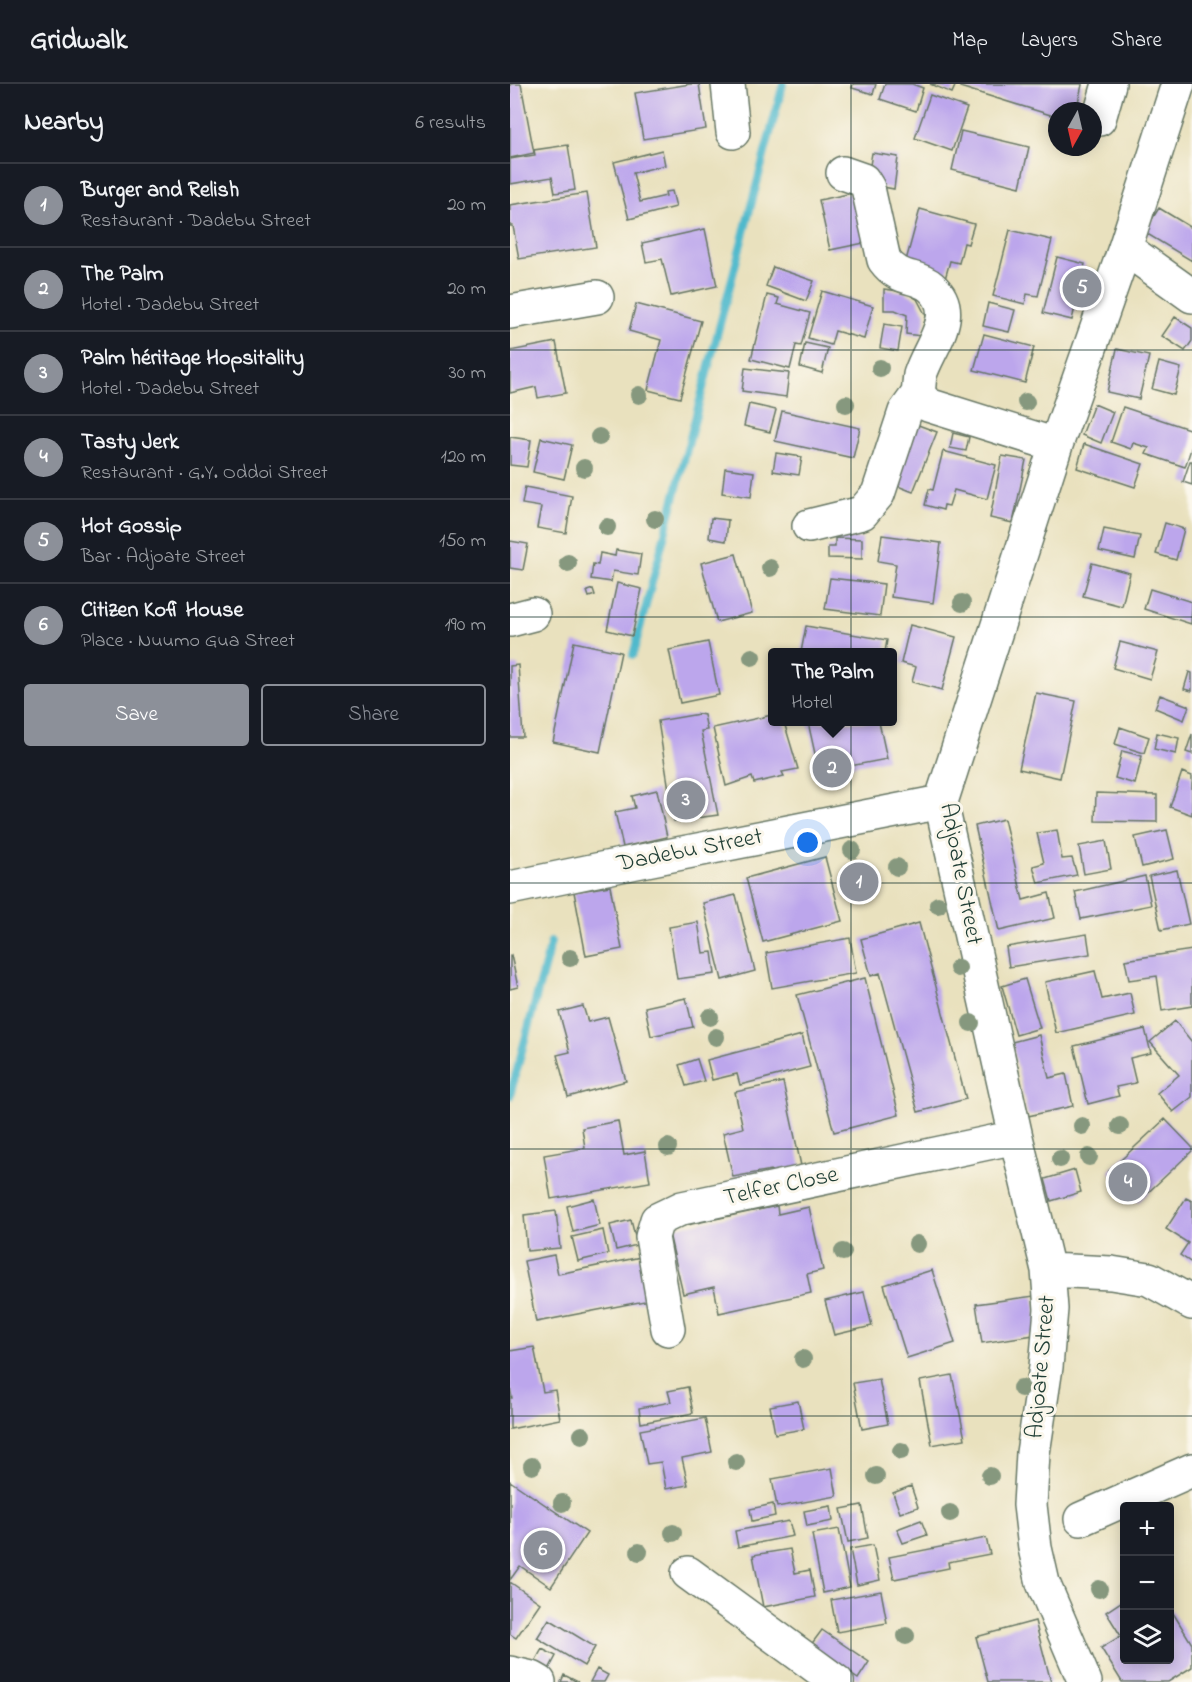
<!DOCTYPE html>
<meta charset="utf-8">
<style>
:root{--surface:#171b24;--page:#20242c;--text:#f1f3f6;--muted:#9ea1a6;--line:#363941;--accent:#8c9099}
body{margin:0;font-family:"Indie Flower",sans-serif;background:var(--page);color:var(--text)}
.controls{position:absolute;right:18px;bottom:18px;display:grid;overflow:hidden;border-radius:6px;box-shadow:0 3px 15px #0003}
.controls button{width:54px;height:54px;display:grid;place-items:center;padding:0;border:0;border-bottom:2px solid var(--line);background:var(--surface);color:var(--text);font:30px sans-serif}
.compass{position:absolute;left:538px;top:18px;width:54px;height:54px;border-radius:50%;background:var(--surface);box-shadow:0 3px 15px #0003;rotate:188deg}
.you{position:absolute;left:298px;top:759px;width:21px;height:21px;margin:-15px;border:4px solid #fff;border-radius:50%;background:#1a73e8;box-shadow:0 0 0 9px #1a73e833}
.badge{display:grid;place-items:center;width:39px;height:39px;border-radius:50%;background:var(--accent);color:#fff;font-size:20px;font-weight:700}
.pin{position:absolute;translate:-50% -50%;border:3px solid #fff;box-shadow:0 2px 6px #0006}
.popup{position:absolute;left:258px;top:564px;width:129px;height:78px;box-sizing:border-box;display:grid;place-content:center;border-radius:6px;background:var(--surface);filter:drop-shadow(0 2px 4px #0005);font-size:20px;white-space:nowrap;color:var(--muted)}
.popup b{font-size:22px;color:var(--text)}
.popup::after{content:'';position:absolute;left:50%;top:100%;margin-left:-12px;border:12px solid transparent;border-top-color:var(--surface)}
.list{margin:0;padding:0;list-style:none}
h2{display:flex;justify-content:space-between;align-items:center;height:78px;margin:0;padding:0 24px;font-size:26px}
h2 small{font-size:20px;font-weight:400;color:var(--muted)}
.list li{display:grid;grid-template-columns:39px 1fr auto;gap:18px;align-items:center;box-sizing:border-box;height:84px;padding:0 24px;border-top:2px solid var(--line)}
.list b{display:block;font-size:22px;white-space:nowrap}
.list p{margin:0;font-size:20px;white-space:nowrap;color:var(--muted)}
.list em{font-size:20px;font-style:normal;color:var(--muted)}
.actions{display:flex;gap:12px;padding:18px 24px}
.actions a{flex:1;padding:14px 0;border:2px solid var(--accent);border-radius:6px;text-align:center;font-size:21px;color:var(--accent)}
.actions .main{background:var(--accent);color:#fff}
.icon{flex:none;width:33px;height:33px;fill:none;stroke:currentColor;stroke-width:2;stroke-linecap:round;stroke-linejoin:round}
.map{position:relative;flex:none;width:682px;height:1598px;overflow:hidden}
header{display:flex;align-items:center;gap:36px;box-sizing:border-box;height:84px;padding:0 30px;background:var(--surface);border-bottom:2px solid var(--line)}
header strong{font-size:28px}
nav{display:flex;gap:33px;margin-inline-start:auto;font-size:21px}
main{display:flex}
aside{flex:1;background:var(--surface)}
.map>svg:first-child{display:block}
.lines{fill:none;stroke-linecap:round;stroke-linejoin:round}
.stream{stroke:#4fb9cc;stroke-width:8}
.building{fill:#bca6ec}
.minor-casing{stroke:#667664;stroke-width:36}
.minor{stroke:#fff;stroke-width:33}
.tree{fill:#86987e}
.grid{fill:none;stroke:#1f3d34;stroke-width:1.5;stroke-opacity:0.55}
.labels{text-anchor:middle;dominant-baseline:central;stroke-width:6;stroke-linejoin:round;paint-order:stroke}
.street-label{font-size:24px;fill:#1f3d34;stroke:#fbf7ec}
</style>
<header>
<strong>Gridwalk</strong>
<nav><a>Map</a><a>Layers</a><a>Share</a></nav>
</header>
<main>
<aside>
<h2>Nearby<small>6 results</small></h2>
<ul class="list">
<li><span class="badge">1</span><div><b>Burger and Relish</b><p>Restaurant · Dadebu Street</p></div><em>20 m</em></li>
<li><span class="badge">2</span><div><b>The Palm</b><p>Hotel · Dadebu Street</p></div><em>20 m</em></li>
<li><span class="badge">3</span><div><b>Palm héritage Hopsitality</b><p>Hotel · Dadebu Street</p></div><em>30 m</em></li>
<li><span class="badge">4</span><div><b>Tasty Jerk</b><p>Restaurant · G.Y. Oddoi Street</p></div><em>120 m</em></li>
<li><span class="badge">5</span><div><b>Hot Gossip</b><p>Bar · Adjoate Street</p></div><em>150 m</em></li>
<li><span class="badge">6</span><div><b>Citizen Kofi House</b><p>Place · Nuumo Gua Street</p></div><em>190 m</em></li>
</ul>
<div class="actions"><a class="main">Save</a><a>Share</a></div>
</aside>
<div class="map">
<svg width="682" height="1598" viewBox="0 0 682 1598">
<rect width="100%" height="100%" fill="#fbf7ec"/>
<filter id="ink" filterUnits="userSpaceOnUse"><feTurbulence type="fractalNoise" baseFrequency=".0167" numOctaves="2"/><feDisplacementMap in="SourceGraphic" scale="12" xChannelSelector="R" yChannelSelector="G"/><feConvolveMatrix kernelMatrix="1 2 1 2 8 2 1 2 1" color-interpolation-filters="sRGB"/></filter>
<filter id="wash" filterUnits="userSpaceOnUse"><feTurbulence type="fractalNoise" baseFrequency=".008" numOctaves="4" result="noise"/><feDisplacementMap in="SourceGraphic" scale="24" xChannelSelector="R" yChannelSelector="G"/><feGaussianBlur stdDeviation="1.35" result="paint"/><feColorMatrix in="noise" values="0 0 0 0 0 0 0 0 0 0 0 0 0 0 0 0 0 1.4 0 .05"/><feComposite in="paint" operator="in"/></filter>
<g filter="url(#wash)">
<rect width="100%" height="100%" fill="#e9e1be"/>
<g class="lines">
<path class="stream" d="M123,571l150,-571
M0,1012l41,-154"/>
</g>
<g id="blocks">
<path class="building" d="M0,0h11l13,69 -24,5z
M180,0h9l7,45 -63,10 -8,-46z
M343,0h23l-3,10 -21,-6z
M375,0h27l11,4 -7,23 -36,-12z
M420,0h26l-4,9z
M451,0h121v1l-6,26h-19v6l-97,-30z
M420,11l37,13 -15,43 -37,-13z
M451,47l68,16 -9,40 -68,-17z
M58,61l7,45 -20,3 -3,-16 -42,7v-25l25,-4 -1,-5z
M152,66l3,15 -32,8 7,29 26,-6 -1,-4 7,-1 4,16 -47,12 -15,-57z
M362,69l26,4 -4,32 -27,-5z
M348,108l11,50 -39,8 -11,-50z
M77,109l9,54 -77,12 -6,-33h-3v-21z
M649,124l33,20v33l-48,-29z
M410,125l54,15 -6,20 -4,-1 -5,20 -9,-2 -5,18 -41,-11z
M195,145l12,57 -46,10 -9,-37 -16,3 -4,-19z
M500,146l42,10 -14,56 -11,-2 -2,10 -32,-8z
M547,173l28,7 -13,56 -29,-7z
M263,183l41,14 -8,20 -40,-15z
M374,205l21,3 12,7 9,17 -5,20 -15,-2 1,-19 -12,-5h-11z
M312,207l51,15 -9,33 -29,-8 -4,14 -23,-7z
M257,211l12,3 -2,6 33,9 -9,33 -5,-1 -6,24 -39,-10z
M478,219l27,7 -6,22 -26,-6z
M126,220l65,17 -21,77 -32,-8 13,-50 -32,-9z
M665,233l17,11v13l-7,10 -23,-15z
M374,240l18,3 -4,24 -18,-3z
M474,250l50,13 -9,36 -51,-13z
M46,258l10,51 -28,5 -2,-11 -26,6v-42z
M295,259l23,5 -6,25 -22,-6z
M607,265l32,7 -10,43 -32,-7z
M649,278l22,6 -7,27 -22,-6z
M235,284l44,5 -3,24 -44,-6z
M239,320l27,6 -6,22 -26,-6z
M584,320l19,8 -12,31 -19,-8z
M613,323l69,23v16l-7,21 -39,-13 3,-6 -16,-5 -2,6 -20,-7z
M272,327l78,17 -7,30 -78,-17z
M403,339l24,9 -24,60 -23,-9z
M443,349l16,4 -3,14 -16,-3z
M0,353l21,3 -4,27 -17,-2z
M31,354l31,7 -8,34 -31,-7z
M574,360l59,20 -8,23 -58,-19z
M433,367l53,14 -9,34 -33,-9 -5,16 -5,-1 -1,5 -18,-5 4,-16 4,1z
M266,369l26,4 -3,18 -26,-4z
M492,372l24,4 -13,63 -23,-5z
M680,377h2v24l-9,-3z
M215,384l29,4 -3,25 -29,-4z
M15,403l47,9 -6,37 -29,-5 4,-21 -19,-3z
M201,434l17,2 -2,21 -17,-3z
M655,439l19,6 -8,31 -20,-6z
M594,445l36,7 -5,23 -36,-8z
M372,451l59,8 -8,60 -42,-6 5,-33 -18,-3z
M325,454l27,1v20l-34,-1v-11h7z
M0,457l18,3 -5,26 -13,-2z
M106,466l25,4 -3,21 -25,-4 -2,11 -20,-3 2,-15 5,1 2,-12 15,3z
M226,470l16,59 -35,9 -16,-59z
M582,479l38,10 -8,33 -39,-10z
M320,494l54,6 -4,32 -55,-7z
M107,499l25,6 -10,47 -25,-6z
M83,505l2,6 -6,2 -2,-6z
M640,505l42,13 -1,22 -47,-15z
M400,541l46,12 -14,53 -30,-8 4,-15 -15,-4z
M296,542l81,14 -2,12h-84z
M64,558l47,10 -21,100 -47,-10z
M198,558l11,53 -39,8 -11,-53z
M610,558l38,10 -8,27 -37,-11z
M8,581l5,72h-13v-71z
M679,588l3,1v18l-8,-2z
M526,609l40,8 -16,77 -41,-9z
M650,611l29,11 -5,14 -29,-12z
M189,630l5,1 3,15 -6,1 17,84 -44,6 -16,-100z
M262,631v7h12l14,47 -16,3 2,4 -30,7 -2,-6 -26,9 -13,-58z
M298,638h71l8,37 -68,13z
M610,643l29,10 -5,16 -29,-9z
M647,649l22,5 -3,16 -22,-5z
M682,650v20l-6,-2z
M612,667l20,5 -7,28 -20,-6z
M672,688l10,4v39l-22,-8z
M147,706l10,47 -44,10 -8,-35 20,-4 -3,-12z
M586,709l61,2v27l-62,-1z
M494,735l19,81 26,-7 6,25 -56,13 -24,-105z
M547,746l5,29 10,-1 5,17 -39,8 -5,-17 11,-3 -7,-30z
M657,746l7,29 -32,8 -7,-30z
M596,757l5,28 -27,5 -5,-28z
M315,773l17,64 -79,21 -17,-64z
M667,786l12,54 -28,6 -12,-54z
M635,792l6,29 -70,14 -6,-27z
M100,802l12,63 -36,7 -12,-64z
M226,811l19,76 -33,9 -19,-77z
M188,838l5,31 9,-1 3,22 -38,5 -8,-52z
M409,839l47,176 -48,13 -38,-139 -9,3 -10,-37z
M577,850l3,20 -81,13 -3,-20z
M340,854l6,35 -84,15 -6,-35z
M682,866v56l-30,5 -5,-35 -28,4 -4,-20z
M1,871l7,32 -8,2v-33z
M585,887l7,28 28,-6 5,22 -79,18 -11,-51z
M355,894l34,137 -65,17 -37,-137z
M515,895l15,49 -24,7 -14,-49z
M176,914l7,29 -42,9 -6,-29z
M73,922l5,16 20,-5 18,64 -58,16 -11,-42 13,-3 -11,-40z
M665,937l17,21v55l-19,15 -16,-19 22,-18 -29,-33z
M635,945l6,24 -21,5 6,25 -20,4 3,9 -31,8 -14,-58z
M292,951l8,32 -70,18 -3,-11 -25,6 -5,-20z
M529,951l10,43 17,-4 7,32 -45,10 -16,-74z
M187,975l7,22 -18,5 -7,-21z
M273,998l20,93 -30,6 -2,-11 -38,7 -10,-44 20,-5 -8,-36z
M655,1035l27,28v4l-54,51 -29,-31z
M108,1037l6,34 21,-4 5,31 -99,17 -7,-44 41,-7 -3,-20z
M565,1086l6,22 -30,9 -6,-22z
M676,1114l6,3v62l-12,-8 8,-12 -22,-14z
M84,1115l6,26 -27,7 -6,-26z
M267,1122l1,8 31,-7 14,63 -16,4 4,19 -92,20 -5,-26 -31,7 -15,-65z
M46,1127l4,37 -33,3 -3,-36z
M121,1136l6,25 -21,5 -6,-25z
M93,1146l5,24 -30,7 -6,-24z
M44,1171l4,19 83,-17 9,43 -114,22 -12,-61z
M422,1186l23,73 -48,15 -23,-73z
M354,1208l8,34 -38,9 -9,-34z
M524,1212l6,38 -58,9 -6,-39z
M24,1263l9,45 12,-2 5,29 -50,10v-31h2l-2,-11v-36z
M442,1291l13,64 -33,6 -12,-64z
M369,1295l9,45 -26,5 -9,-46z
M178,1303l5,26 -52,10 -2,-15 32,-6 -3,-11z
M288,1317l6,28 -29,5 -5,-28z
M195,1334l7,34 -30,6 6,27 -22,4 -5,-27 -14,2 -7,-34z
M322,1384l5,28 -60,11 -5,-28z
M0,1397l77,52 -36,54 -31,-21 -10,14z
M401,1402l7,21 -18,6 -7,-20z
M263,1420l2,12 -23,5 -2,-12z
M352,1421l6,33 -20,4 -7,-33z
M321,1422l2,15 -26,5 -3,-15z
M411,1436l6,15 -24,8 -6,-14z
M279,1437l4,15 -55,11 -3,-16z
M329,1445l11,58 -27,6 -11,-59z
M476,1454l4,16 -42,8 1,6 -55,11 -5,-22z
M363,1461l7,35 -23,5 -7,-36z
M280,1465l5,24 15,-3 5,27 -52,10 -10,-52z
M0,1498l30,21 -24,35 -6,-4z
M371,1507l6,32 -50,9 -6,-32z
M614,1516v60l46,-1v-51l22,36v23l-24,15h-46l-21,-34 20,-12 -15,-24z
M39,1535l46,28 -11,19 -47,-28z
M525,1537l16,61h-63l-12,-45z
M312,1546l47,32 -11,17 -48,-33z
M32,1565l14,7 -10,19 -14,-8z
M87,1585l11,6 -4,7h-14z
M54,1591l14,7h-17z"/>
</g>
</g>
<g filter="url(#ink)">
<use href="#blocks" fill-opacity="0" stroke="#667664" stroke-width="1.5"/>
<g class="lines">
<g class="minor-casing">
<path id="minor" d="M218,0l5,48
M589,35l10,-35
M333,89l20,7 5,8 16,72c16,22 32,14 47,27 30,26 -2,59 -11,88 -1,6 -1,13 -2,19l10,11 128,40
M615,164l67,48
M0,228l87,-15
M299,442l53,-13 16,-19 27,-82 13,-18
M0,536l23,-6
M0,804l91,-19 340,-67
M538,1186l63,3 38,6 43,24
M158,1245l-16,-92 5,-17 25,-12 334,-71
M571,1435l111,-49
M178,1489l149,109
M0,1589l22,5 7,4
M575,1598l-42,-99 -8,-35 -5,-43 3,-52 13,-86 5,-58 -3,-39 -32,-133 -75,-335 115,-357 69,-197 53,-164"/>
</g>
<use href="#minor" class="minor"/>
</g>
<g class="tree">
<circle cx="370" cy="284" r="9"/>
<circle cx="129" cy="311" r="9"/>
<circle cx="516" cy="318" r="9"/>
<circle cx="336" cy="320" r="9"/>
<circle cx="89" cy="353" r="9"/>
<circle cx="74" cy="384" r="9"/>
<circle cx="145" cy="435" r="9"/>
<circle cx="97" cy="443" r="9"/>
<circle cx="58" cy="479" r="9"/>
<circle cx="260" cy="484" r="9"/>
<circle cx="452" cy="519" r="9"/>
<circle cx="242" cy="573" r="9"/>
<circle cx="342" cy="766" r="9"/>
<circle cx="387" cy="783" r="9"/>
<circle cx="428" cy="821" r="9"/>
<circle cx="60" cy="874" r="9"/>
<circle cx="448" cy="884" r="9"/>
<circle cx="200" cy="933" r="9"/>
<circle cx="461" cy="939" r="9"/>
<circle cx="206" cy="953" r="9"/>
<circle cx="572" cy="1042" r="9"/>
<circle cx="610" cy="1042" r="9"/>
<circle cx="158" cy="1063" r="9"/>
<circle cx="579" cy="1073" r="9"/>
<circle cx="550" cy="1075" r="9"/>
<circle cx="407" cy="1160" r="9"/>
<circle cx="333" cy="1168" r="9"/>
<circle cx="293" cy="1275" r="9"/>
<circle cx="511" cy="1304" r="9"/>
<circle cx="72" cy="1351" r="9"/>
<circle cx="391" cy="1367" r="9"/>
<circle cx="226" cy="1378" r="9"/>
<circle cx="22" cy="1382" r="9"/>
<circle cx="366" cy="1392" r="9"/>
<circle cx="480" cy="1392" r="9"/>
<circle cx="52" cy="1419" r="9"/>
<circle cx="440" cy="1429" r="9"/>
<circle cx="163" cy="1449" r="9"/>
<circle cx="129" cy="1468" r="9"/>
<circle cx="589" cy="1505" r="9"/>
<circle cx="396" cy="1552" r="9"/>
</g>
</g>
<path class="grid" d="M341,0v1598M0,266h682M0,533h682M0,799h682M0,1065h682M0,1332h682"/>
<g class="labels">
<g class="street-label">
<text transform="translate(180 767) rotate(-11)">Dadebu Street</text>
<text transform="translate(450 790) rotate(79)">Adjoate Street</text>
<text transform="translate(271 1103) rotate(-12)">Telfer Close</text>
<text transform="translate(532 1283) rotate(-85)">Adjoate Street</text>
</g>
</g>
</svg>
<div class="controls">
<button>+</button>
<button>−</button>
<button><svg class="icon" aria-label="layers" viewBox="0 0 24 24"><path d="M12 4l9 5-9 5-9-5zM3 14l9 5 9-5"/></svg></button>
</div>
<svg class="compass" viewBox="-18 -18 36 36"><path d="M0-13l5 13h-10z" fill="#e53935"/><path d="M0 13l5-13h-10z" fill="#9ea1a6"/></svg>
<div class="you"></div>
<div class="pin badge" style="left:349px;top:798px">1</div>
<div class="pin badge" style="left:322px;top:684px">2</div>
<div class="popup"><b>The Palm</b>Hotel</div>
<div class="pin badge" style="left:176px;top:716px">3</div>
<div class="pin badge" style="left:618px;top:1098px">4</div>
<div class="pin badge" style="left:572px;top:204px">5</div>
<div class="pin badge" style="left:33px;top:1466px">6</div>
</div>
</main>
